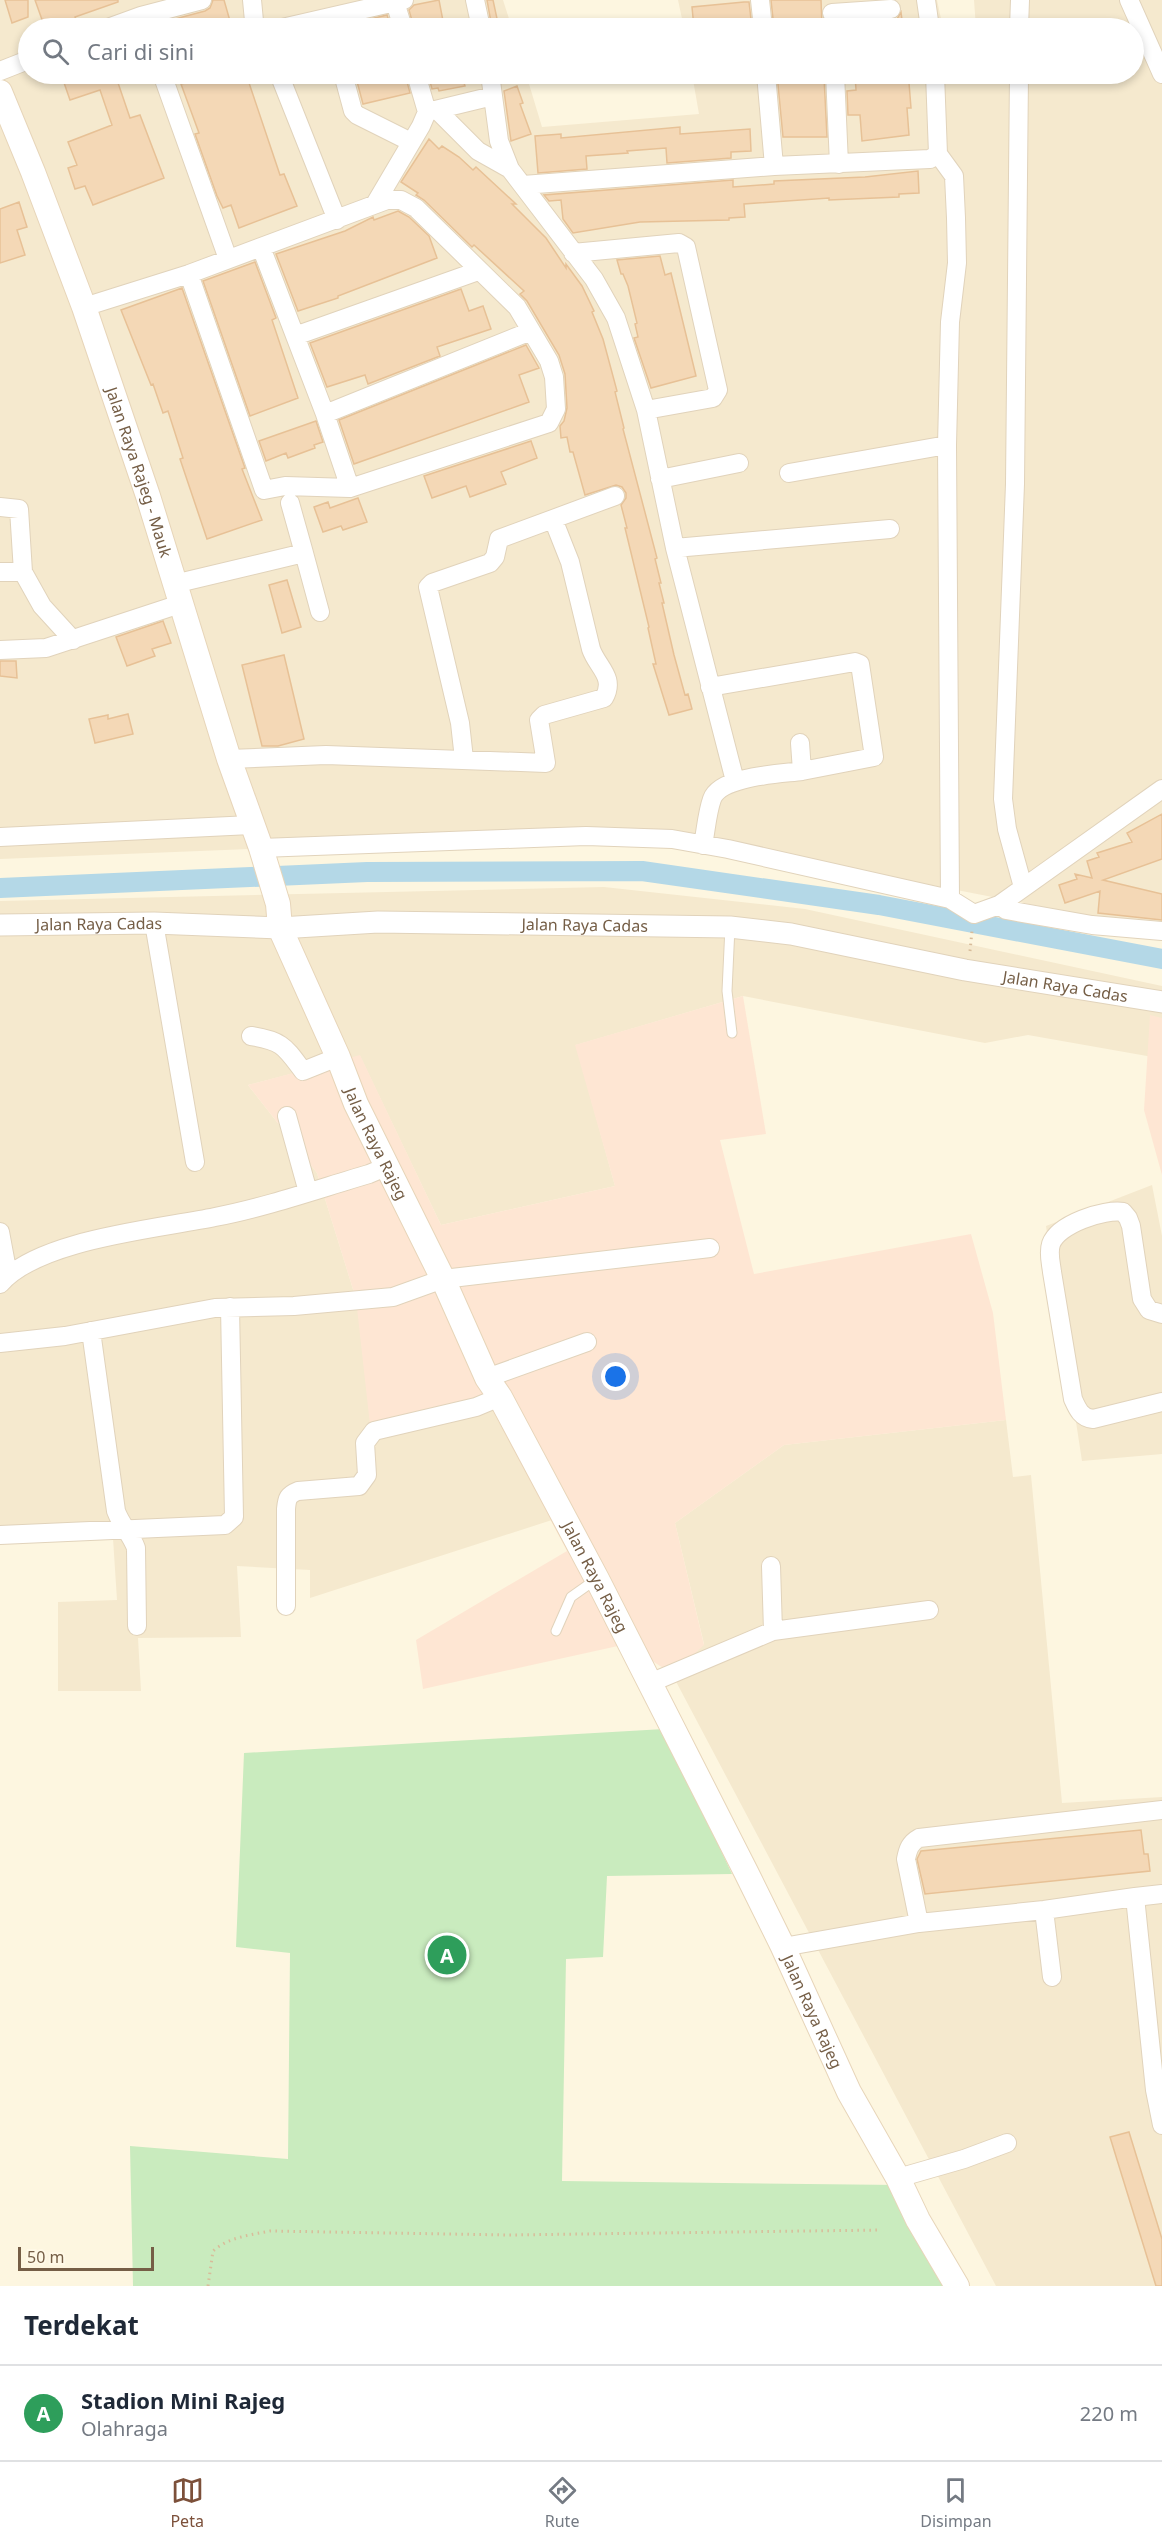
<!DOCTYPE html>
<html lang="id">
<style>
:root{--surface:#fff;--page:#f2f2f3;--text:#1f2937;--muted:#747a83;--line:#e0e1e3;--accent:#7c503a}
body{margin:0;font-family:"Noto Sans",sans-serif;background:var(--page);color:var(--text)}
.scale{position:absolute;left:18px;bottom:15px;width:136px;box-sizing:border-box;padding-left:6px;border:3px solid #755e46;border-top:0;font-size:16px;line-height:21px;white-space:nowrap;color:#755e46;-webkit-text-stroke:4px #fff9e7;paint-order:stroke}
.you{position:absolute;left:616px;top:1377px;width:21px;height:21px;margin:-15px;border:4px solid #fff;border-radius:50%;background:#1a73e8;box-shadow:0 0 0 9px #1a73e833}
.badge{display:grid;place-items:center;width:39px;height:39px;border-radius:50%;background:var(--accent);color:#fff;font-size:20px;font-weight:700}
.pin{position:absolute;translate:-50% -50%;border:3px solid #fff;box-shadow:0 2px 6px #0006}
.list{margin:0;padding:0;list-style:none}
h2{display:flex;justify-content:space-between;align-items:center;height:78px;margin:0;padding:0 24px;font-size:26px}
h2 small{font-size:20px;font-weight:400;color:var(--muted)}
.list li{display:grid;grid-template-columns:39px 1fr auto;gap:18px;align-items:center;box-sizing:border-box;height:96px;padding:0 24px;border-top:2px solid var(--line)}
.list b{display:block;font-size:22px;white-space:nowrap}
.list p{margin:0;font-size:20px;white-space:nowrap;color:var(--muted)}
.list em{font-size:20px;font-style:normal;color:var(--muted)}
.icon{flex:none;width:33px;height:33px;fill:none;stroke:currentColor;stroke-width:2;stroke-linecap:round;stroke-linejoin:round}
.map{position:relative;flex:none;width:1162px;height:2286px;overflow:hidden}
.search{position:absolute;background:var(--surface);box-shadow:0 3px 9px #0003;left:18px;right:18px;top:18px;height:66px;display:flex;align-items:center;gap:15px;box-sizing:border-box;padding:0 21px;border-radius:33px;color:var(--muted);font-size:22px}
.sheet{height:174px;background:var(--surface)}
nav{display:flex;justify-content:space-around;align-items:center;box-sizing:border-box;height:84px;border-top:2px solid var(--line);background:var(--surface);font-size:16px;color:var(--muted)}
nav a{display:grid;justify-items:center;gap:3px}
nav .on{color:var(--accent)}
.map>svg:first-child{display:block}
.residential{fill:#f5e9ce}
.commercial{fill:#fee6d3}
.green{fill:#c9ebbe}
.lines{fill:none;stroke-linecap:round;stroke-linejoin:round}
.canal{stroke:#b4d8e7;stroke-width:20}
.building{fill:#f4d8b6;stroke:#e7c196;stroke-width:1.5}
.service-casing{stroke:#e1d3bb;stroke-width:11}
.minor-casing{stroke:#e1d3bb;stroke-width:20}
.tertiary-casing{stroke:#e1d3bb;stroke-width:23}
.secondary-casing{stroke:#e7d5b9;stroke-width:26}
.path{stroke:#d8bc9a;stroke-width:3;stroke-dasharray:1.5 4.5;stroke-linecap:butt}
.service{stroke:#fff;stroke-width:9}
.minor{stroke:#fff;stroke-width:18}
.tertiary{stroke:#fff;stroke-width:21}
.secondary{stroke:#fff;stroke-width:24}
.labels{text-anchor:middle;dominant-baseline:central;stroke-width:4.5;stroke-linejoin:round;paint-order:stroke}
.street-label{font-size:16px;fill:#755e46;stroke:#fff9e7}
</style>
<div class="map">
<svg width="1162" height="2286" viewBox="0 0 1162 2286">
<rect width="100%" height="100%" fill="#fdf6e0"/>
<path class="residential" d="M0,0h503l9,28h-484v46h498l16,53 157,-13 -7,-40h442v-46h-158l-2,-28h188v930l-277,-54 -287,-41 -598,24z
M678,0h259l6,28h-259z
M604,887l201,22 357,77v70h-15l-119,-21 -43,8 -242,-47 -167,49 39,141 -174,39 -81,-169 -112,29 69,88 39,126 131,101 65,120 -242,78v-28l-73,-4 4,71 -103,1 3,53h-83v-89l59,-2 -5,-77 -112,8v-630z
M1152,1185l10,51v218l-80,7 -36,-235z
M1006,1420l7,57 18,-2 31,328 100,-6v489h-166l-324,-612 32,-30 -29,-121 109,-78z"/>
<path class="commercial" d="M743,996l23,138 -46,6 34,134 217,-40 22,79 13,107 -222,25 -109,78 29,122 -32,29 -45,-30 -204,45 -7,-49 151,-89 -80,-151 -116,34 -15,-135 -39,-126 -69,-88 112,-30 81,170 174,-39 -40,-141z
M1150,1015l12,3v157l-18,-65z"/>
<path class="green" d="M664,1729l68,145 -125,2 -4,81 -37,2 -4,222 336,4 55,101h-820l-3,-140 158,13 2,-206 -54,-6 8,-194z"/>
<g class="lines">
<path class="canal" d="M0,888l367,-16 275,-1 237,34 283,54"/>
</g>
<path class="building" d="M5,0h23v17l-16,6z
M35,0h83v2l-43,15 1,3 -31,8z
M213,0h11l8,28h-75l-1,-4 49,-13 5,-3z
M439,0l5,26 -30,2 -5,-18 5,-5z
M487,0h6l6,28h-7z
M771,0h50l1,28h-48z
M744,2h5l3,26h-58l-2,-21z
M901,12l2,16h-20v-7l14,-2z
M387,15l4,13h-57z
M61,74h54l15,44 10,-3 24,63 -71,27 -8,-19 -10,3 -7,-21 9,-3 -9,-23 44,-17 -12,-35 -30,10z
M181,74h65l34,101 4,-1 13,32 -58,22 -8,-23 -8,3 -6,-12 -22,-62 4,-1 -18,-49 4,-1z
M355,74h50l5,19 -47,11z
M428,74h45l1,7 -10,2 1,3 -26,5 -1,-3 -6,1z
M777,74h20v5l27,-2 3,60h-44z
M902,74v9h7l2,25h-4l2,27 -47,6 -2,-26h-12l-1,-24 9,-1 -1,-15z
M517,86l6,17 -3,1 11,30 -20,7 -7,-50z
M680,127v7l70,-5 1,22 -20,1v6l-64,5 -1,-15 -39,3 1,2 -42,3 1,13 -49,4 -3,-37 26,-2v4z
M429,139l10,10 3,-3 17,11 14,13 3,-3 40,37h-4l34,34 20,30v-4l16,22 12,25 -2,1 11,27 14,52 -2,1 9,36 -1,1 34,129 -2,1 6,24h-2l5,20h-2l12,52 11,40 3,-1 4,15 -23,6 -16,-51h3l-8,-36 1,-1 -24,-99h2l-6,-23 5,-7v-5l-4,-6 -6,-2 -31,10 -12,-43h-3l-3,-15 -6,1 -1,-12 4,-5 3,-13 -2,-34 -6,-19 -32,-54 -7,-7 4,-3 -50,-46 -2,2 -48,-47 -8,-5 2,-2 -17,-11z
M918,171l1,22 -20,1v3l-70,3v-2l-85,6 1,13 -16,1v2l-89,2 -67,11 -10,-14 -2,-19 -12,1 -5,-6 189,-15v7l41,-3v-3l91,-4z
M19,202l8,25 -10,3 8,25 -25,8v-54z
M398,211l11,6 20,19 8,22 -99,38v2l-40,13 -22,-57 69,-23 28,-14 1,3z
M660,256l5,19 6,-2 25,103 -45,12 -17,-50 4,-1 -3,-13 2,-1 -9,-37 -5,-12h-2l-4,-14z
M255,262l21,56 -4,2 26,78 -48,18 -47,-135z
M182,288l63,180 -3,1 20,51 -55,19 -27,-80 3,-1 -15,-47 -5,2 -10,-29 -2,1 -30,-75z
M461,289l8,22 14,-5 8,23 -54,18 3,9 -72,28 -3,-9 -38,12 -17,-44z
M526,345l13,23 -20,7 10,27 -175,62 -15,-44z
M316,421l7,21 -9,3 1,3 -27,10 -2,-5 -20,8 -7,-20z
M531,441l6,17 -36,14 5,12 -36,13 -4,-11 -34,12 -8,-22z
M358,498l9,24 -24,8 -2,-4 -18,6 -9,-25 14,-5 2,6z
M287,580l14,47 -19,6 -13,-48z
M163,621l8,22 -19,6 3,7 -28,10 -11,-29z
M284,655l20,84 -26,7h-16l-20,-81z
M0,661h16l1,17 -17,-2z
M128,714l5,20 -38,9 -6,-24 19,-4v4z
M1162,814v45l-59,21 59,14v26l-64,-7 2,-22 -35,12 -6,-18 18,-6 -2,-5 17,4 -5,-17 12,-4 -2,-4 35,-11 -5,-9z
M1141,1830l3,24h4l2,17 -225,23 -8,-35 4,-8z
M1129,2132l33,107v47h-6l-46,-149z"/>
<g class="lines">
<g class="service-casing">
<path id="service" d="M730,927l-3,64 5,42
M556,1631l15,-34 24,-17"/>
</g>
<g class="minor-casing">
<path id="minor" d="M252,0l2,21 5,7
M475,0l6,28
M760,0l3,28
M926,0l4,28
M1129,0l33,74
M395,2l8,26
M832,13l59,-4
M108,28l33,-12
M146,28l-5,-12 61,-16
M282,28l122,-28
M1019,28l1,-28
M0,71l28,-11
M162,74l66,185
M279,74l58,146
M343,74l10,37 4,4 54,27
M490,74l3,22
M766,74l8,92
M835,74l4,90
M935,74l3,80 16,22 2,42 1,45 -7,59 -3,123 3,454
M1019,74l-4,410 -12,315 4,30 16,58
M438,111l40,40 32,18
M427,112l66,-16 6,45 11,28 84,110 22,39 30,92 29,138 215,-19
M523,185l251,-19 156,-7 8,-5
M375,204l46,-78 6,-14 -11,-38
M261,247l64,167 25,74
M573,253l106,-10 7,4 32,143 -5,8 -67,12
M84,307l105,-33 198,-74h14l15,8 101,99 32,54 5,16 2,32 -7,14 -199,65 -65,-2 -21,4 -75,-216
M295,336l183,-65
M325,414l206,-83
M789,473l158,-28
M660,479l79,-16
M0,507l19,2 4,63
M675,548l60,233
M304,553l16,59
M0,572h23l19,34 31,34
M174,584l130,-31 -14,-50
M0,650l46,-2 134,-44
M710,687l145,-25 5,2 14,93 -72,14
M229,759l97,-4 220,8 -7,-43 5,-5 60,-17c12,-21 -7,-31 -13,-49l-21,-87 -17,-43
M464,759l-4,-36 -32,-136 4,-4 58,-20 5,-6 4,-18 116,-43
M0,837l251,-12
M703,845c3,-15 4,-32 9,-46 8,-23 68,-25 90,-28l-2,-28
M261,848l325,-12 86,3 56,10 222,50 24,15 25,-9 163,-116
M999,905l7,5 86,15 70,6
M154,923l41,239
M251,1036c32,5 34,11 52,35l35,-14
M287,1116l21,76
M0,1232l8,43
M0,1284c39,-45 158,-55 215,-67 52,-10 103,-28 154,-43l19,-8
M1162,1314l-13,-4 -7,-11 -11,-73 -3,-8 -5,-6c-19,-3 -65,12 -72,32 -3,9 0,19 1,28l21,127c4,9 8,19 20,20l69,-17
M91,1331l25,180c5,14 15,23 20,37l1,78
M0,1343l65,-7 150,-28 79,-2 99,-9 50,-18 267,-31
M487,1378l100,-36
M0,1535l225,-10 9,-8 -4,-210
M771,1566l2,65
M286,1606v-97c1,-11 2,-14 12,-18l61,-5 8,-11 -2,-32 9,-12 102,-24 24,-10
M650,1683l123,-52 156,-21
M1135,1897l27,-3
M1044,1910l8,67
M919,1923l-13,-64c2,-10 4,-16 13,-21l243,-28
M783,1947l136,-24 125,-13 91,-13 20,193 7,35
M898,2178l66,-19 43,-16"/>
</g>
<g class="tertiary-casing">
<g id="tertiary">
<path id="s1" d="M0,925l154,-2 126,5 98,-6 352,5 61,7 174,36 197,32"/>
</g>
</g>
<g class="secondary-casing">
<g id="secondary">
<path id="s2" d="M0,92l33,80 51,135 64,189 81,263 32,89 17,56 2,24 58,129 18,47 87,175 44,99 13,19 97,182 149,293 37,75 66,145 49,86 20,42 39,66"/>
</g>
</g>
<path class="path" d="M970,951l2,-20
M208,2286l5,-35c16,-14 37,-16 57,-20l238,4 373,-5"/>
<use href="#service" class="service"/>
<use href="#minor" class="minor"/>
<use href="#tertiary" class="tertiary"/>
<use href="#secondary" class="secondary"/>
</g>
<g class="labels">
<g class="street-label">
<text stroke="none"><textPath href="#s2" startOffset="405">Jalan Raya Rajeg - Mauk</textPath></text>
<text stroke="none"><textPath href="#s1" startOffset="99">Jalan Raya Cadas</textPath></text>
<text stroke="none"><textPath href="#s1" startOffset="585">Jalan Raya Cadas</textPath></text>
<text stroke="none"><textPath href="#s1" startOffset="1071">Jalan Raya Cadas</textPath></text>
<text stroke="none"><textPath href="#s2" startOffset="1119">Jalan Raya Rajeg</textPath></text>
<text stroke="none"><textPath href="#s2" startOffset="1605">Jalan Raya Rajeg</textPath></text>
<text stroke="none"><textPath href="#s2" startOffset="2091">Jalan Raya Rajeg</textPath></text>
</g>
</g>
</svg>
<div class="scale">50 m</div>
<div class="you"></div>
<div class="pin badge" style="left:447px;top:1955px;background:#2e9e5b">A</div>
<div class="search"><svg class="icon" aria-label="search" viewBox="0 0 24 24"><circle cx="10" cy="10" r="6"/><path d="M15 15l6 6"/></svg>Cari di sini</div>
</div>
<section class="sheet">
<h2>Terdekat<small></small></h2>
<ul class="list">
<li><span class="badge" style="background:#2e9e5b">A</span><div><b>Stadion Mini Rajeg</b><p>Olahraga</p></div><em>220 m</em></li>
</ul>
</section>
<nav>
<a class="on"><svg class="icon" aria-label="map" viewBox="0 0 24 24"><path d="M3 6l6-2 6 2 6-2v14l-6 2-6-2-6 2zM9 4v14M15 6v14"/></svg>Peta</a>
<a><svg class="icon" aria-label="directions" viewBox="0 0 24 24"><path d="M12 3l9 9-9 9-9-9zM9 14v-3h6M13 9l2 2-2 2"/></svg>Rute</a>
<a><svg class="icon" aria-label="saved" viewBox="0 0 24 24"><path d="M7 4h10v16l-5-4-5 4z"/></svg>Disimpan</a>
</nav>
